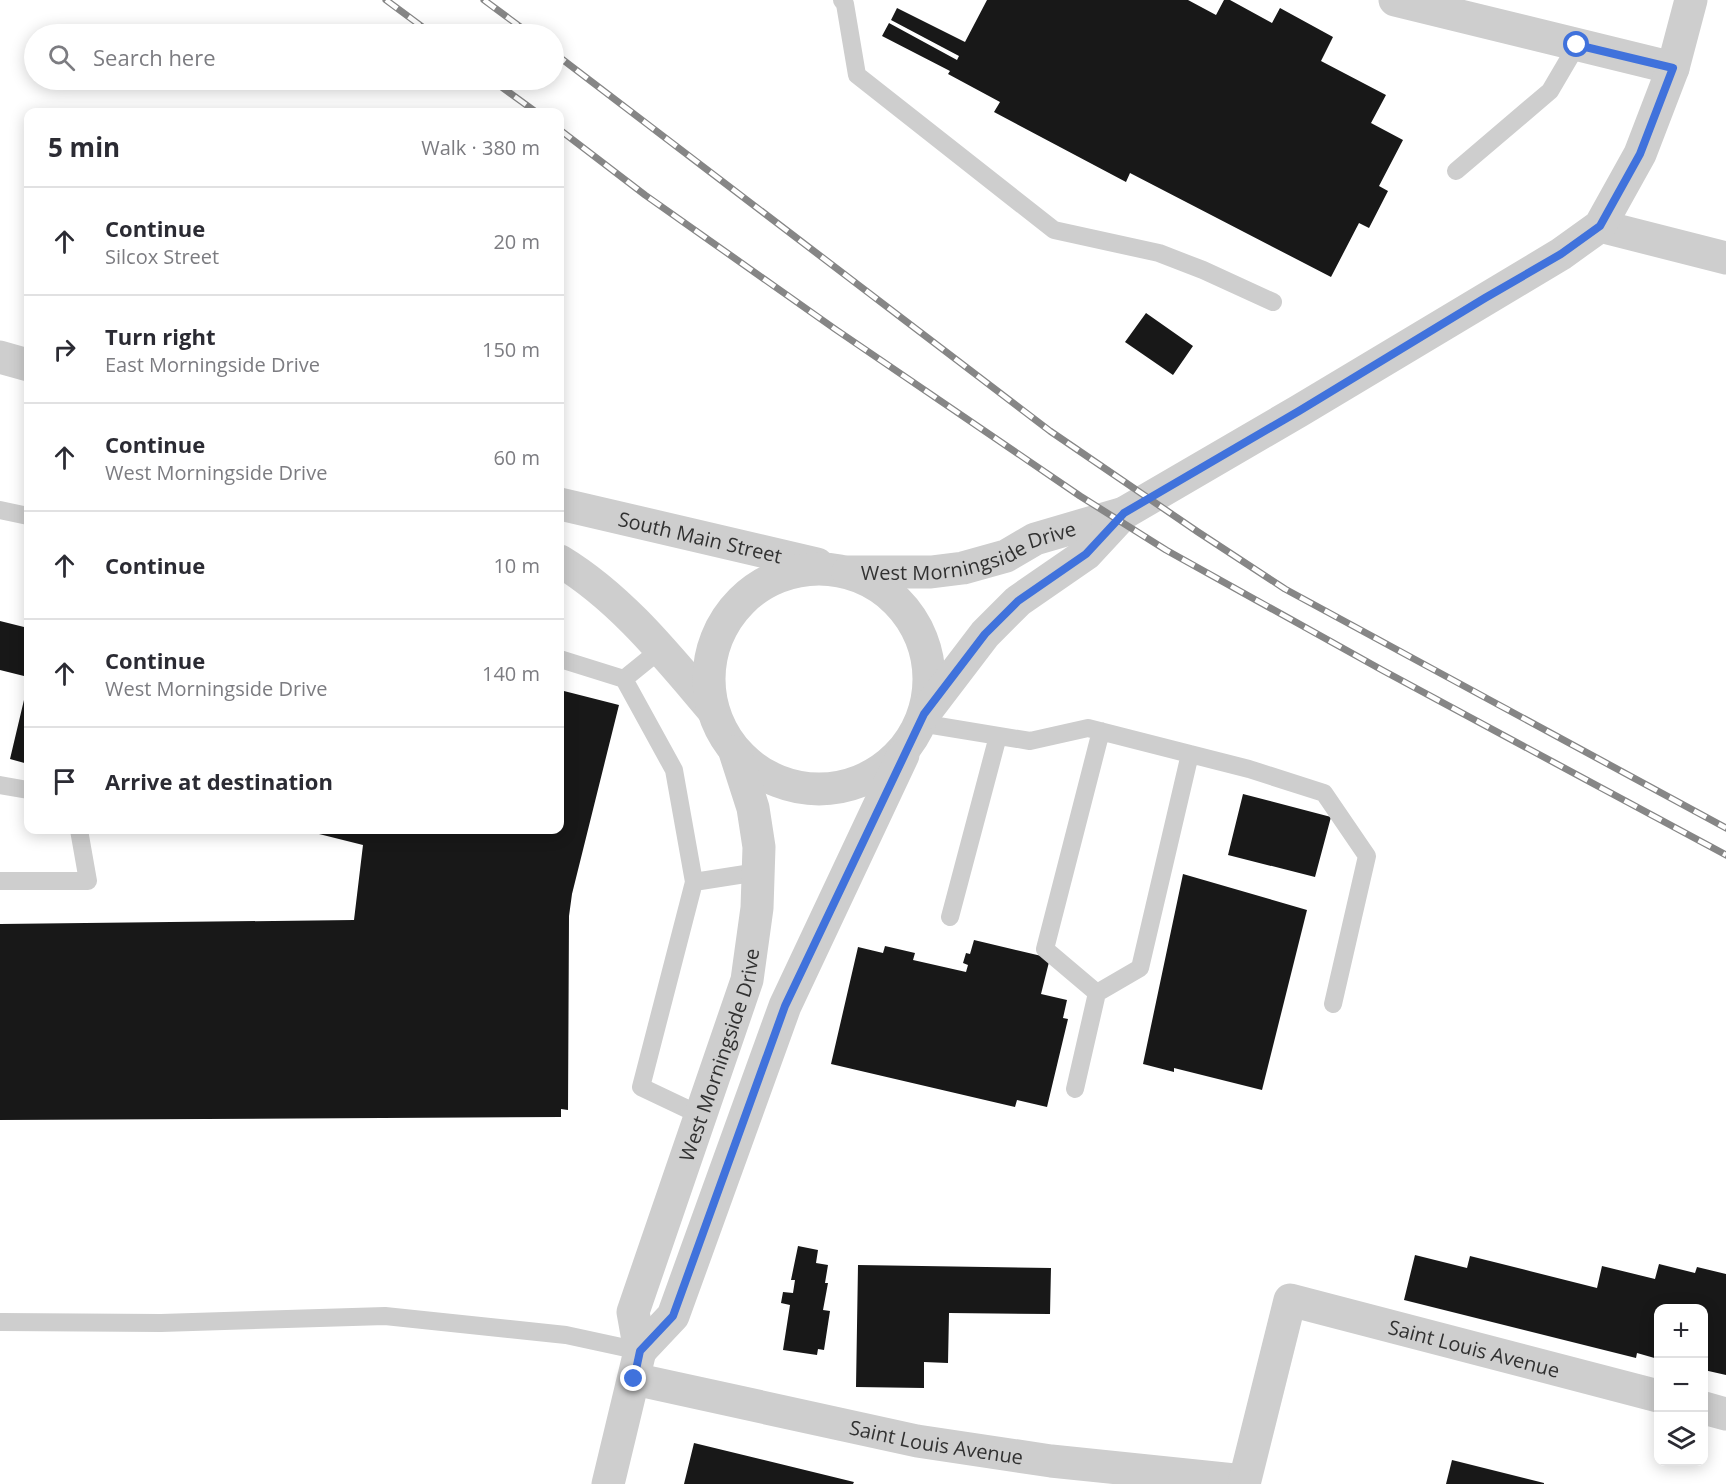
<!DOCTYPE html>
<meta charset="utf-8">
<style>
:root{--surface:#fff;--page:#f7f7f7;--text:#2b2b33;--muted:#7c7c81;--line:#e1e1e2}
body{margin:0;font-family:"Open Sans",sans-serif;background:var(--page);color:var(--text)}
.controls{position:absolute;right:18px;bottom:18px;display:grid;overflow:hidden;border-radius:12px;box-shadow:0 3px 15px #0003}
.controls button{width:54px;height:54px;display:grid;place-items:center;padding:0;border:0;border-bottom:2px solid var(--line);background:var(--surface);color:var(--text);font:30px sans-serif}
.stop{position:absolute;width:18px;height:18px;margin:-14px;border:4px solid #4072dc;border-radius:50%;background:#fff}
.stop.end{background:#4072dc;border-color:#fff;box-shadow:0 2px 6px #0008}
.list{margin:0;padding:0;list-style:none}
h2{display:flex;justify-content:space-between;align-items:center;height:78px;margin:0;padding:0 24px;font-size:26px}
h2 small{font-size:20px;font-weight:400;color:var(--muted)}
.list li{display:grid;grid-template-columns:39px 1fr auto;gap:18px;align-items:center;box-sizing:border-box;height:108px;padding:0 24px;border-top:2px solid var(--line)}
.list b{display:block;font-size:22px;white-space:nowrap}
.list p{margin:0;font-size:20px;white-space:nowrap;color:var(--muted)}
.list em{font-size:20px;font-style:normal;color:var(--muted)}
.icon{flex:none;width:33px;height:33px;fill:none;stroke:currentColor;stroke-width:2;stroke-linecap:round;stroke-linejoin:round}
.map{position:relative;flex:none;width:1726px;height:1484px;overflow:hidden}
.search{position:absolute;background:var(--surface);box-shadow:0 3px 15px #0003;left:24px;top:24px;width:540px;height:66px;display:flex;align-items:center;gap:15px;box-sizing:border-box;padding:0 21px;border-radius:33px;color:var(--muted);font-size:22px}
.panel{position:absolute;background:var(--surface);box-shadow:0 3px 15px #0003;left:24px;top:108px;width:540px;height:726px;border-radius:12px}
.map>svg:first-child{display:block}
.building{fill:#181818}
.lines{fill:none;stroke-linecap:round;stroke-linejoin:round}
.service{stroke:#cecece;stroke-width:18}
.minor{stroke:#cecece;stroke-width:33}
.tertiary{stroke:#cecece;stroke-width:33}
.rail-casing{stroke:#868686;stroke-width:7}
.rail{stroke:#fff;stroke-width:4.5;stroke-dasharray:14;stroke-linecap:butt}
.route{stroke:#4072dc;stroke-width:8}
.labels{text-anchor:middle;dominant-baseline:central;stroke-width:6;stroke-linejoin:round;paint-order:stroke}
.street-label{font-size:20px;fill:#313131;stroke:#fff}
</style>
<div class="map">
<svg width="1726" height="1484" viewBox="0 0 1726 1484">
<rect width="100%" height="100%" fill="#fff"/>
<path class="building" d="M987,0h201l28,15 8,-15h6l42,23 8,-15 53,29 -12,24 65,34 -15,28 32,17 -24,46 9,5 -19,37 -10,-5 -28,54 -201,-104 -4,9 -132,-70 6,-10 -52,-28 2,-3 -68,-35 7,-13 68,37 2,-4 -68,-36 6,-12 68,34z
M1146,313l47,33 -20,29 -48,-33z
M0,621l28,7v49l-28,-7z
M28,683v81l-18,-5z
M560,690l59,15 -47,189 -3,22 -1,194 -7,-1v8l-561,3v-196l354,-4 9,-75 -60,-15h257z
M1243,794l88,23 -16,60 -87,-22z
M1183,874l124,36 -45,180 -88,-22v4l-31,-8z
M974,940l76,18 -9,36 26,6 -4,18 5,1 -21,88 -30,-7 -2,7 -184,-43 27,-117 25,6 2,-7 30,7 -2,7 53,12 2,-7 -5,-2 3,-10 4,1z
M798,1246l20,4 -2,13 12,2 -3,18h3l-5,27 7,1 -6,39 -6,-1 -1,6 -34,-5 7,-45 -9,-2 2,-11 10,1 2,-13h-4z
M1415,1255l52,13 3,-12 127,32 5,-22 53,13 4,-15 36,9 2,-6 29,7v101l-22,-5v-62h-46v51l-21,-6 -1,5 -232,-58z
M858,1265l193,3 -1,46 -101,-1 -1,50 -24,-1v26l-68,-1z
M694,1443l160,39 -1,2h-169z
M1452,1460l92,23v1h-98z"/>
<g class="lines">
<path class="service" d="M842,0l3,4 12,71 197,155 105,23 44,17 70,32
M1456,171l94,-80 27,-46
M0,510l28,6
M661,649l-37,30 50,91 20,112 -53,205 59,28
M560,659l64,20
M920,723l110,18 58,-13 102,26 -50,214 -43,25 -52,-44 56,-218
M1190,754l59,15 75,24 43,63 -34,148
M0,785l28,5
M0,881h88l-9,-51
M694,882l64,-10
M950,917l48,-181
M1075,1089l22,-96
M0,1322l161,1 224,-7 181,19 74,16"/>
<g class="minor">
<path d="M1395,0l278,68"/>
<path d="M1600,226l126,32"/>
<path id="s1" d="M634,1379l283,62 134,20 193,20"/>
<path d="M1704,1408l22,6"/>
<path id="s2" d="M1244,1484l46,-184 368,96"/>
</g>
<g class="tertiary">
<path d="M0,357l28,8"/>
<path id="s3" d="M560,504l257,60"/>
<path d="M560,561c61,37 107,95 153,149"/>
<circle cx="819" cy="679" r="110"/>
<path id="s4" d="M848,572h83l32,-4 43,-12 29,-17 89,-26 175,-102 262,-157 39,-28 40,-72 33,-86 18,-68"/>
<path d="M924,714l61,-80 33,-33 68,-47 38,-41"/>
<path d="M640,1351l33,-35 112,-310 118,-251"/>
<path id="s5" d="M608,1484l32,-133 -7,-39 114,-332 10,-72 2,-61 -6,-39 -18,-56"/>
</g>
<g class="rail-casing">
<path id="rail" d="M386,0l46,34
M484,0l46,34
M554,53l496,378 148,101 87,57 441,239
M492,80l44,32
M560,130l85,65 190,134 245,167 86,54 216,120 344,185"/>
</g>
<use href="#rail" class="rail"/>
</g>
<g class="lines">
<path class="route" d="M634,1379l6,-28 33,-35 112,-310 139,-292 61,-80 33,-33 68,-47 38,-41 175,-102 186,-113 76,-44 39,-28 40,-72 33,-86 -96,-23"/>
</g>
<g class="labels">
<g class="street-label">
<text stroke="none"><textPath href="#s3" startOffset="144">South Main Street</textPath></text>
<text stroke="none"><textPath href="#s4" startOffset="124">West Morningside Drive</textPath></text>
<text stroke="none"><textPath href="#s5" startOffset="448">West Morningside Drive</textPath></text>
<text stroke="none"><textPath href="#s2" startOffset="380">Saint Louis Avenue</textPath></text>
<text stroke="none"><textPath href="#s1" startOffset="309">Saint Louis Avenue</textPath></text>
</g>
</g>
</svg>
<div class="controls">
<button>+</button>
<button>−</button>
<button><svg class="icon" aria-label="layers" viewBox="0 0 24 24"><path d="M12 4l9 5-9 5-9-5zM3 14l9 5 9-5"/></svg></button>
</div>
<div class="stop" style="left:1577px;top:45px"></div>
<div class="stop end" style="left:634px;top:1379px"></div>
<div class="search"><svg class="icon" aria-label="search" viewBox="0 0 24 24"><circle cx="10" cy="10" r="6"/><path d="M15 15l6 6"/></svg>Search here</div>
<section class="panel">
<h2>5 min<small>Walk · 380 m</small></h2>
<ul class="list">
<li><svg class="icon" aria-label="ahead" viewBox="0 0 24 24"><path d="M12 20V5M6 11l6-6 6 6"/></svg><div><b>Continue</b><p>Silcox Street</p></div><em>20 m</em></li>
<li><svg class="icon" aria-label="right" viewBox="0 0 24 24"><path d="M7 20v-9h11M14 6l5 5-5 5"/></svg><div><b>Turn right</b><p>East Morningside Drive</p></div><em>150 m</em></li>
<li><svg class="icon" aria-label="ahead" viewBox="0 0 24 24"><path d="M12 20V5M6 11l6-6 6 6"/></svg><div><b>Continue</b><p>West Morningside Drive</p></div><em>60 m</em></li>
<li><svg class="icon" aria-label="ahead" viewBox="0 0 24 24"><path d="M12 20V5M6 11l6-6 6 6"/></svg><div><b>Continue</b></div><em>10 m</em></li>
<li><svg class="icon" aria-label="ahead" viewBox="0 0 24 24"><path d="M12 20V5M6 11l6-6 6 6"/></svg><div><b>Continue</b><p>West Morningside Drive</p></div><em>140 m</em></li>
<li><svg class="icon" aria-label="arrive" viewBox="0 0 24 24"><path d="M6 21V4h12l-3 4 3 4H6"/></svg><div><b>Arrive at destination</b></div></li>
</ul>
</section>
</div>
